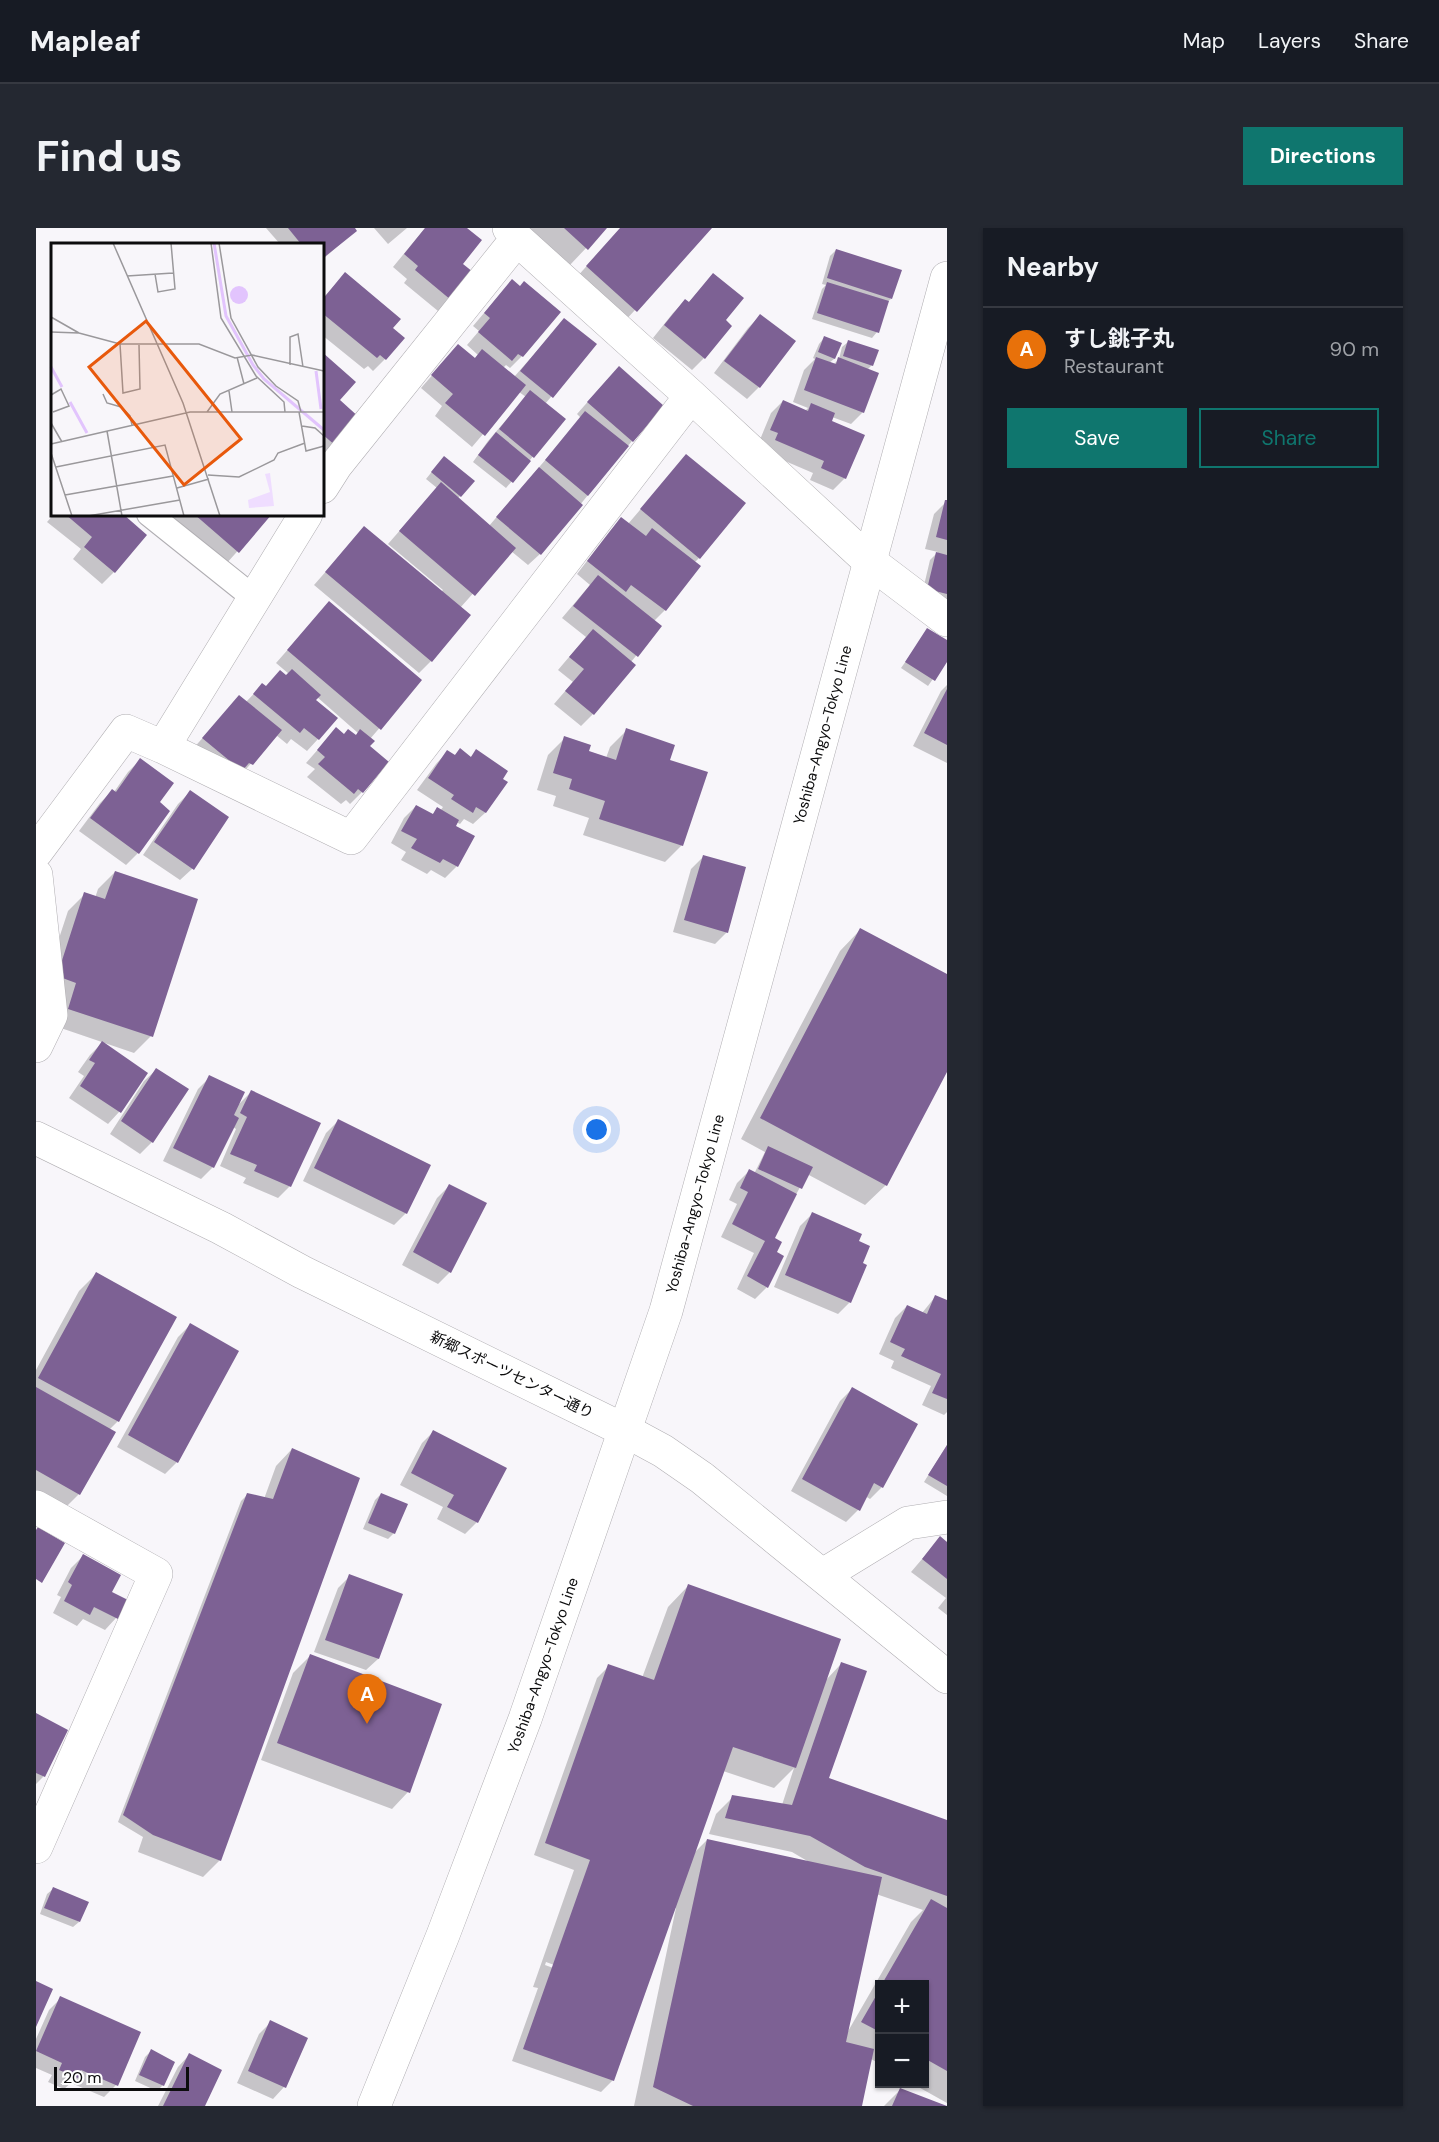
<!DOCTYPE html>
<meta charset="utf-8">
<style>
:root{--surface:#171b24;--page:#242831;--text:#f1f3f6;--muted:#9ea1a6;--line:#363941;--accent:#0f766e}
body{margin:0;font-family:"DM Sans","Noto Sans JP",sans-serif;background:var(--page);color:var(--text)}
.controls{position:absolute;right:18px;bottom:18px;display:grid;overflow:hidden;border-radius:0px;box-shadow:0 2px 4px #0004}
.controls button{width:54px;height:54px;display:grid;place-items:center;padding:0;border:0;border-bottom:2px solid var(--line);background:var(--surface);color:var(--text);font:30px sans-serif}
.scale{position:absolute;left:18px;bottom:15px;width:135px;box-sizing:border-box;padding-left:6px;border:3px solid #0c0c0d;border-top:0;font-size:16px;line-height:21px;white-space:nowrap;color:#0c0c0d;-webkit-text-stroke:4px #fff;paint-order:stroke}
.you{position:absolute;left:561px;top:902px;width:21px;height:21px;margin:-15px;border:4px solid #fff;border-radius:50%;background:#1a73e8;box-shadow:0 0 0 9px #1a73e833}
.badge{display:grid;place-items:center;width:39px;height:39px;border-radius:50%;background:var(--accent);color:#fff;font-size:20px;font-weight:700}
.pin{position:absolute;translate:-50% -50px;filter:drop-shadow(0 2px 3px #0008)}
.pin::after{content:'';position:absolute;top:32px;width:21px;height:18px;background:inherit;clip-path:polygon(0 0,100% 0,50% 100%)}
.list{margin:0;padding:0;list-style:none}
h2{display:flex;justify-content:space-between;align-items:center;height:78px;margin:0;padding:0 24px;font-size:26px}
h2 small{font-size:20px;font-weight:400;color:var(--muted)}
.list li{display:grid;grid-template-columns:39px 1fr auto;gap:18px;align-items:center;box-sizing:border-box;height:84px;padding:0 24px;border-top:2px solid var(--line)}
.list b{display:block;font-size:22px;white-space:nowrap}
.list p{margin:0;font-size:20px;white-space:nowrap;color:var(--muted)}
.list em{font-size:20px;font-style:normal;color:var(--muted)}
.actions{display:flex;gap:12px;padding:18px 24px}
.actions a{flex:1;padding:14px 0;border:2px solid var(--accent);border-radius:0px;text-align:center;font-size:21px;color:var(--accent)}
.actions .main{background:var(--accent);color:#fff}
.map{position:relative;flex:none;width:911px;height:1878px;overflow:hidden;border-radius:0px}
header{display:flex;align-items:center;gap:36px;box-sizing:border-box;height:84px;padding:0 30px;background:var(--surface);border-bottom:2px solid var(--line)}
header strong{font-size:28px}
nav{display:flex;gap:33px;margin-inline-start:auto;font-size:21px}
.intro{display:flex;align-items:center;justify-content:space-between;box-sizing:border-box;height:144px;padding:0 36px}
h1{margin:0;font-size:42px}
.button{padding:15px 27px;border-radius:0px;background:var(--accent);color:#fff;font-size:21px;font-weight:700}
main{display:flex;gap:36px;padding:0 36px}
aside{flex:1;background:var(--surface);border-radius:0px;box-shadow:0 2px 4px #0004}
.map>svg:first-child{display:block}
.shadow{fill:#0003;fill-rule:evenodd}
.building{fill:#7d6194}
.lines{fill:none;stroke-linecap:round;stroke-linejoin:round}
.service-casing{stroke:#b0aeb2;stroke-width:26}
.minor-casing{stroke:#b0aeb2;stroke-width:34}
.tertiary-casing{stroke:#b0aeb2;stroke-width:34}
.secondary-casing{stroke:#b0aeb2;stroke-width:34}
.service{stroke:#fff;stroke-width:24}
.minor{stroke:#fff;stroke-width:33}
.tertiary{stroke:#fff;stroke-width:33}
.secondary{stroke:#fff;stroke-width:33}
.labels{text-anchor:middle;dominant-baseline:central;stroke-width:4.5;stroke-linejoin:round;paint-order:stroke}
.street-label{font-size:15px;fill:#0c0c0d;stroke:#fff}
.inset-river{fill:none;stroke:#e2c4fd;stroke-width:3}
.inset-road{fill:none;stroke:#9a989b;stroke-width:1.5}
.view{fill:#e8590c;fill-opacity:0.15;stroke:#e8590c;stroke-width:3}
.inset-edge{fill:none;stroke:#0c0c0d;stroke-width:3}
</style>
<header>
<strong>Mapleaf</strong>
<nav><a>Map</a><a>Layers</a><a>Share</a></nav>
</header>
<div class="intro"><h1>Find us</h1><a class="button">Directions</a></div>
<main>
<div class="map">
<svg width="911" height="1878" viewBox="0 0 911 1878">
<rect width="100%" height="100%" fill="#f8f6fa"/>
<path class="shadow" d="M230,0h87l2,3 -33,29v-16h-42z
M338,0h33l-19,16z
M389,0h40l-4,36 -11,35 -12,12 -34,-28 3,-4 -14,-12z
M492,0h77l-35,37z
M585,0h89l-86,94 -49,-43z
M800,22l55,49 -5,4 -9,29 -5,6 -60,-19 10,-30 4,-4 -4,-1 8,-28z
M309,46l46,55 -6,30 -12,12 -5,-5 -4,3 -42,-34v-36z
M677,47l11,46 -20,37 -12,12 -39,-32 20,-25 12,-12 3,2z
M465,65l21,63 -12,12 -4,-3 -3,3 11,9 50,-57 31,25 -50,59 19,16 -58,68 -33,-26 15,-21 38,-44 -7,-5 -47,55 -37,-31 7,-10 -21,-18 37,-42 16,13 4,-4 -11,-10 12,-14 -6,-5z
M724,88l-1,71 -12,12 -33,-26 34,-45z
M788,110l16,6 -6,15 -5,4 4,2 6,-6 3,-12 6,-5 24,23 -5,5 -4,42 -12,12 -19,-7 -2,5 15,56 -12,12 -23,-10 3,-7 -49,-21 -5,-10 12,-29 12,-12 22,10 3,-3 -15,-6 11,-32 11,-11 -2,-1 6,-14z
M286,126l16,46 21,19 -37,37z
M571,152l25,61 -92,113 -12,11 -17,-14 -51,57 -29,53 -12,12 -105,-88 50,-57 77,64 2,-2 -55,-46 49,-56 -11,-9 12,-15 22,32 -3,3 32,27 92,-108 -4,-4z
M650,228l13,102 -5,5 5,3 -34,44 -11,11 6,5 -29,36 -38,52 -12,12 -27,-22 19,-22 -15,-12 28,-33 -24,-19 28,-33 -13,-11 33,-43 11,-12 7,5z
M910,274h1v99l-25,-7 8,-34 8,-8 -13,-3 9,-35z
M18,286h66l-6,58 -12,12 -29,-25 8,-10 -34,-27z
M132,286h101l1,1 -44,49z
M293,375l91,78 -50,58 -8,53 -12,12 -4,-4 -5,4 -34,-27 8,-8 -9,-6 30,-34 8,7h11l3,-3 -41,-36 -3,3 4,39 -11,12 -16,-12 -4,5 -11,-9 -36,41 -49,-25 48,-54 7,5 16,-17 3,3 24,-14 -13,-11z
M892,402l19,12v17l-19,27 -27,-18z
M911,457v78l-34,-17 28,-55z
M591,502l41,31 14,84 -17,17 -82,-27 6,-17 -36,-12 3,-10 -19,-6 11,-35 17,-17 22,14 19,6 4,-11z
M424,522l10,8 6,-7 30,32 -21,30 -12,11 -9,-5 -4,5 -4,-2 -2,4 3,40 -12,12 -14,-8 -4,4 -26,-14 5,-8 -15,-9 13,-25 12,-12 16,9 5,-6 3,2 3,-4 -26,-17 19,-26 11,-12 7,4z
M104,532l18,43 10,8 -30,42 -12,12 -47,-34 21,-28 12,-12 2,1 14,-20z
M154,564l2,77 -12,11 -37,-25 35,-51z
M667,629l24,75 -12,12 -42,-12 18,-63z
M79,644l36,164 -17,17 -82,-28 -11,-32 27,-82 17,-17 10,4 3,-9z
M824,702l87,46v93l-61,116 -21,20 -58,-31 -34,64 2,14 -8,35 -12,12 -18,-10 17,-36 -33,-16 16,-33 -8,-4 8,-17 12,-12 5,3 11,-22 -24,-13 99,-188z
M66,815l44,30 -27,39 -11,12 -39,-26 15,-22 -6,-4 12,-17z
M120,842l-4,72 -12,12 -30,-20 34,-53z
M174,849l26,30 15,-15 68,31 -29,63 -12,12 -35,-15 3,-5 -26,-12 16,-37 -3,-2 -20,40 -12,12 -38,-18 35,-72z
M302,893l68,92 -12,12 -91,-44 23,-48z
M413,958l1,86 -12,12 -36,-19 35,-67z
M776,986l38,88 -12,12 -64,-27 26,-61z
M60,1046l22,147 -9,9 -30,64 -17,17 -26,-15v-126l43,-79z
M899,1069l12,5v110l-3,3 -22,-10 9,-19 -40,-18 3,-7 -15,-7 16,-36 12,-12 15,7z
M154,1097l-13,137 -12,12 -48,-27 61,-110z
M816,1161l30,98 -12,12 -5,-3 -7,14 -12,12 -55,-31 49,-90z
M398,1203l43,91 -12,12 -28,-15 6,-12 -43,-22 22,-42z
M911,1217v51l-23,-14z
M256,1221l-72,411 -17,17 -65,-25 5,-15 -25,-15 123,-321 6,-6 17,4 12,-33z
M345,1266l13,39 -6,6 -25,-10 12,-29z
M904,1310l7,4v73l-9,-7 8,-10 -35,-26z
M47,1328l27,36 6,26 -11,12 -22,-11 -6,7 -24,-13 8,-16 -4,-2 14,-27z
M314,1348l28,83 -12,11 -52,-18 24,-64z
M652,1358l138,94 15,-16 -13,115 119,42v282l-34,-19h11v-100h-44v80l-9,-5 -10,47h-227l42,-198h-2l-61,172 -12,12 -89,-31 26,-73 -5,-1 41,-117 -40,-15 63,-177 12,-12 33,12 26,-71zM758,1540l-12,37 -49,-8 -17,17 -7,20 83,18 17,10 -102,-22 -14,14 30,-83 51,17zM840,1666l47,16 -12,12 -64,111zM510,1734l87,32v3l-88,-32z
M274,1428l98,136 -16,17 -131,-49 32,-87z
M0,1487l30,16 -23,46 -7,7z
M17,1661l26,33 -6,5 -33,-13 7,-20z
M25,1770l78,35 -23,52 -12,12 -33,-14 -7,6 -16,-7 4,-7 -16,-7v-29l13,-29z
M235,1794l13,65 -11,12 -36,-16 22,-49z
M115,1823l12,34 -6,6 -22,-10 10,-24z
M153,1827l14,51h-45l20,-39z
M864,1862l44,16h-60z"/>
<path class="building" d="M252,0h67l2,3 -35,28v-15h-21z
M389,0h42l15,12 -19,24 10,8 -22,28 -36,-30 3,-4 -14,-12z
M528,0h43l-19,22z
M584,0h92l-75,84 -51,-46z
M800,21l66,21 -10,29 -65,-21z
M309,44l56,47 -8,9 12,10 -19,22 -6,-5 -3,3 -55,-45v-13z
M677,45l31,25 -18,22 6,6 -27,33 -41,-34 21,-26 4,3z
M476,51l8,7 4,-5 37,31 -38,45 -5,-3 -6,7 -34,-29 12,-14 -6,-5z
M791,54l62,19 -10,32 -62,-20z
M724,86l36,27 -36,47 -36,-27z
M528,90l33,26 -44,54 -33,-27z
M788,108l18,7 -7,16 -17,-7z
M812,112l31,10 -6,16 -30,-10z
M422,116l17,14 7,-9 44,36 -41,51 -40,-33 8,-9 -22,-19z
M286,124l34,30 -16,18 21,19 -25,27 -14,-12z
M780,129l20,7 2,-7 41,16 -15,40 -60,-23z
M583,138l45,40 -31,36 -46,-40z
M494,162l36,29 -32,39 -35,-29z
M747,172l25,11 3,-8 24,10 -3,8 33,14 -19,44 -25,-11 3,-7 -49,-21 3,-7 -8,-3z
M549,183l44,35 -41,50 -43,-36z
M460,204l35,29 -18,22 -35,-28z
M650,226l60,49 -46,56 -60,-50z
M408,228l31,25 -14,16 -30,-25z
M503,239l44,38 -42,50 -45,-38z
M405,254l75,66 -41,48 -76,-65z
M909,272h2v40l-11,-3z
M29,286h58l24,21 -32,38 -31,-26 8,-10z
M158,286h78l-33,39z
M585,289l25,19 6,-8 49,38 -35,45 -35,-26 -5,7 -39,-31z
M328,298l107,89 -39,47 -107,-90z
M900,324l11,3v39l-20,-5z
M562,347l64,51 -24,31 -65,-51z
M293,373l93,79 -41,50 -94,-80z
M891,400l20,12v22l-12,19 -30,-19z
M557,401l43,36 -42,50 -29,-24 19,-22 -15,-12z
M256,441l29,26 -5,5 22,18 -19,22 -15,-12 -4,5 -47,-39 9,-11 4,3 14,-16 6,5z
M911,461v56l-23,-12z
M203,467l43,35 -29,35 -4,-2 -7,8 -40,-33z
M300,499l8,7 4,-5 8,6 4,-6 15,12 -5,5 19,16 -26,31 -5,-4 -4,5 -36,-30 7,-7 -8,-7z
M590,500l49,17 -5,15 38,12 -25,74 -84,-27 6,-18 -36,-12 3,-10 -19,-6 11,-37 27,9 -2,6 27,9z
M424,520l11,9 5,-8 32,22 -5,8 5,3 -22,31 -10,-6 -3,6 -22,-14 3,-4 -26,-17 19,-28 8,5z
M104,530l34,25 -14,19 10,9 -31,43 -49,-36 22,-29 4,3z
M154,562l39,27 -35,53 -40,-28z
M380,577l17,9 4,-7 22,13 -3,6 19,10 -17,31 -15,-8 -3,4 -29,-15 6,-9 -16,-8z
M667,627l43,12 -18,66 -44,-13z
M79,643l83,28 -45,138 -85,-28 8,-26 -19,-7 27,-84 21,7z
M824,700l87,46v98l-60,114 -127,-68z
M66,813l46,32 -27,40 -41,-27 15,-23 -6,-3z
M120,840l33,21 -36,54 -32,-22z
M173,847l36,17 -11,23 5,3 -25,50 -41,-20z
M215,862l70,33 -30,64 -37,-16 3,-6 -27,-11 17,-37 -7,-4z
M302,891l93,46 -24,49 -93,-46z
M732,918l45,21 -11,22 -44,-20z
M713,941l48,25 -22,44 7,4 -5,10 7,4 -16,32 -21,-12 18,-35 -33,-17 16,-32 -8,-4z
M413,956l38,19 -36,70 -38,-21z
M776,984l50,22 -3,7 11,5 -7,17 4,2 -16,38 -66,-28z
M60,1044l81,45 -58,105 -81,-44z
M899,1067l12,5v99l-15,-6 9,-19 -40,-18 4,-7 -15,-7 17,-37 20,9z
M154,1095l49,28 -61,112 -50,-28z
M0,1159l80,45 -36,63 -44,-25z
M816,1159l66,37 -35,64 -9,-5 -14,28 -58,-32z
M397,1202l74,38 -29,55 -31,-16 7,-12 -43,-22z
M911,1217v41l-19,-11z
M256,1220l68,30 -139,383 -68,-26 -30,-20 124,-322 26,6z
M345,1265l27,11 -13,30 -27,-11z
M2,1299l27,16 -23,40 -6,-4v-49z
M904,1308l7,6v37l-25,-20z
M47,1326l38,21 -9,17 16,8 -10,19 -24,-12 -4,8 -26,-14 8,-16 -4,-3z
M313,1346l54,20 -24,65 -54,-19z
M652,1356l153,55 -45,129 -63,-21 -119,334 -91,-32 67,-189 -45,-17 63,-179 46,16z
M274,1426l132,50 -32,89 -133,-50z
M805,1434l26,9 -38,107 118,42v76l-82,-29 -55,-31 -85,-18 7,-23 60,10z
M0,1485l32,17 -23,47 -9,-4z
M671,1611l175,38 -36,165 28,7 -12,57h-169l-40,-19z
M17,1659l36,15 -9,20 -36,-14z
M895,1671l16,9v163l-23,-13v-74h-42z
M0,1753l17,8 -17,38z
M844,1761v43l-19,-10z
M24,1768l81,36 -23,54 -37,-16 -3,8 -19,-8 3,-7 -26,-12z
M234,1792l38,18 -22,50 -38,-17z
M115,1821l24,13 -11,24 -25,-11z
M153,1825l33,17 -17,36h-42z
M864,1860l47,18h-55z"/>
<g class="lines">
<g class="service-casing">
<path id="service" d="M113,286l105,84"/>
</g>
<g class="minor-casing">
<path id="minor" d="M473,0l8,11 174,157 178,165 78,59
M286,259l14,-22 181,-226
M270,286l-143,233 188,91 340,-442
M0,624l90,-121 37,16
M0,647l15,140 -15,31
M0,1279l120,67 -120,273
M787,1347l85,-52 39,-6"/>
</g>
<g class="tertiary-casing">
<path id="tertiary" d="M0,910l185,90 81,44 324,159 37,20 39,27 245,199"/>
</g>
<g class="secondary-casing">
<g id="secondary">
<path id="s1" d="M338,1878l69,-171 82,-216 141,-408 281,-1033"/>
</g>
</g>
<use href="#service" class="service"/>
<use href="#minor" class="minor"/>
<use href="#tertiary" class="tertiary"/>
<use href="#secondary" class="secondary"/>
</g>
<g class="labels">
<g class="street-label">
<text stroke="none"><textPath href="#s1" startOffset="1444">Yoshiba-Angyo-Tokyo Line</textPath></text>
<text stroke="none"><textPath href="#s1" startOffset="958">Yoshiba-Angyo-Tokyo Line</textPath></text>
<text transform="translate(476 1147) rotate(26)">新郷スポーツセンター通り</text>
<text stroke="none"><textPath href="#s1" startOffset="472">Yoshiba-Angyo-Tokyo Line</textPath></text>
</g>
</g>
<g transform="translate(15 15)">
<rect width="273" height="273" fill="#f8f6fa"/>
<path d="M219,230l4,33 -25,2 -1,-8 22,-8 -5,-18z" fill="#efddff"/>
<path d="M179 52a9 9 0 1 1 18 0a9 9 0 1 1-18 0Z" fill="#e2c4fd"/>
<path class="inset-river" d="M163,0l12,73 27,49 11,14 60,51M0,124l11,20M265,128l5,38M19,159l17,31"/>
<path class="inset-road" d="M62,0l70,160 37,113M160,0l10,75 35,58 28,26 1,10M168,0l12,75 27,49 18,19 22,15 3,11M104,31l3,18 17,-3 -4,-46M76,33l46,-3M0,74l28,16M0,89l28,1 41,11h79l36,14 17,-3 72,16M69,101l3,49 17,-4 -1,-44M186,114l7,27M239,122v-28l8,-3 5,33M178,148l3,21M52,151l4,9 14,4 9,9 2,9M0,152l10,-6 8,17 -16,6M156,169l13,-18 37,-16M248,169l7,39 18,-5M0,180l11,19M251,183l13,2 9,8M56,188l15,85M0,201l139,-32h134M0,210l21,63M5,224l109,-22 19,71M157,232l31,2 35,-17 4,-7 27,-10M126,245l32,-9M14,252l108,-19M37,273l92,-16"/>
<path class="view" d="M95,78l95,118 -57,46 -95,-118z"/>
<rect width="273" height="273" class="inset-edge"/>
</g>
</svg>
<div class="controls">
<button>+</button>
<button>−</button>
</div>
<div class="scale">20 m</div>
<div class="you"></div>
<div class="pin badge" style="left:331px;top:1496px;background:#e8710a">A</div>
</div>
<aside>
<h2>Nearby<small></small></h2>
<ul class="list">
<li><span class="badge" style="background:#e8710a">A</span><div><b>すし銚子丸</b><p>Restaurant</p></div><em>90 m</em></li>
</ul>
<div class="actions"><a class="main">Save</a><a>Share</a></div>
</aside>
</main>
